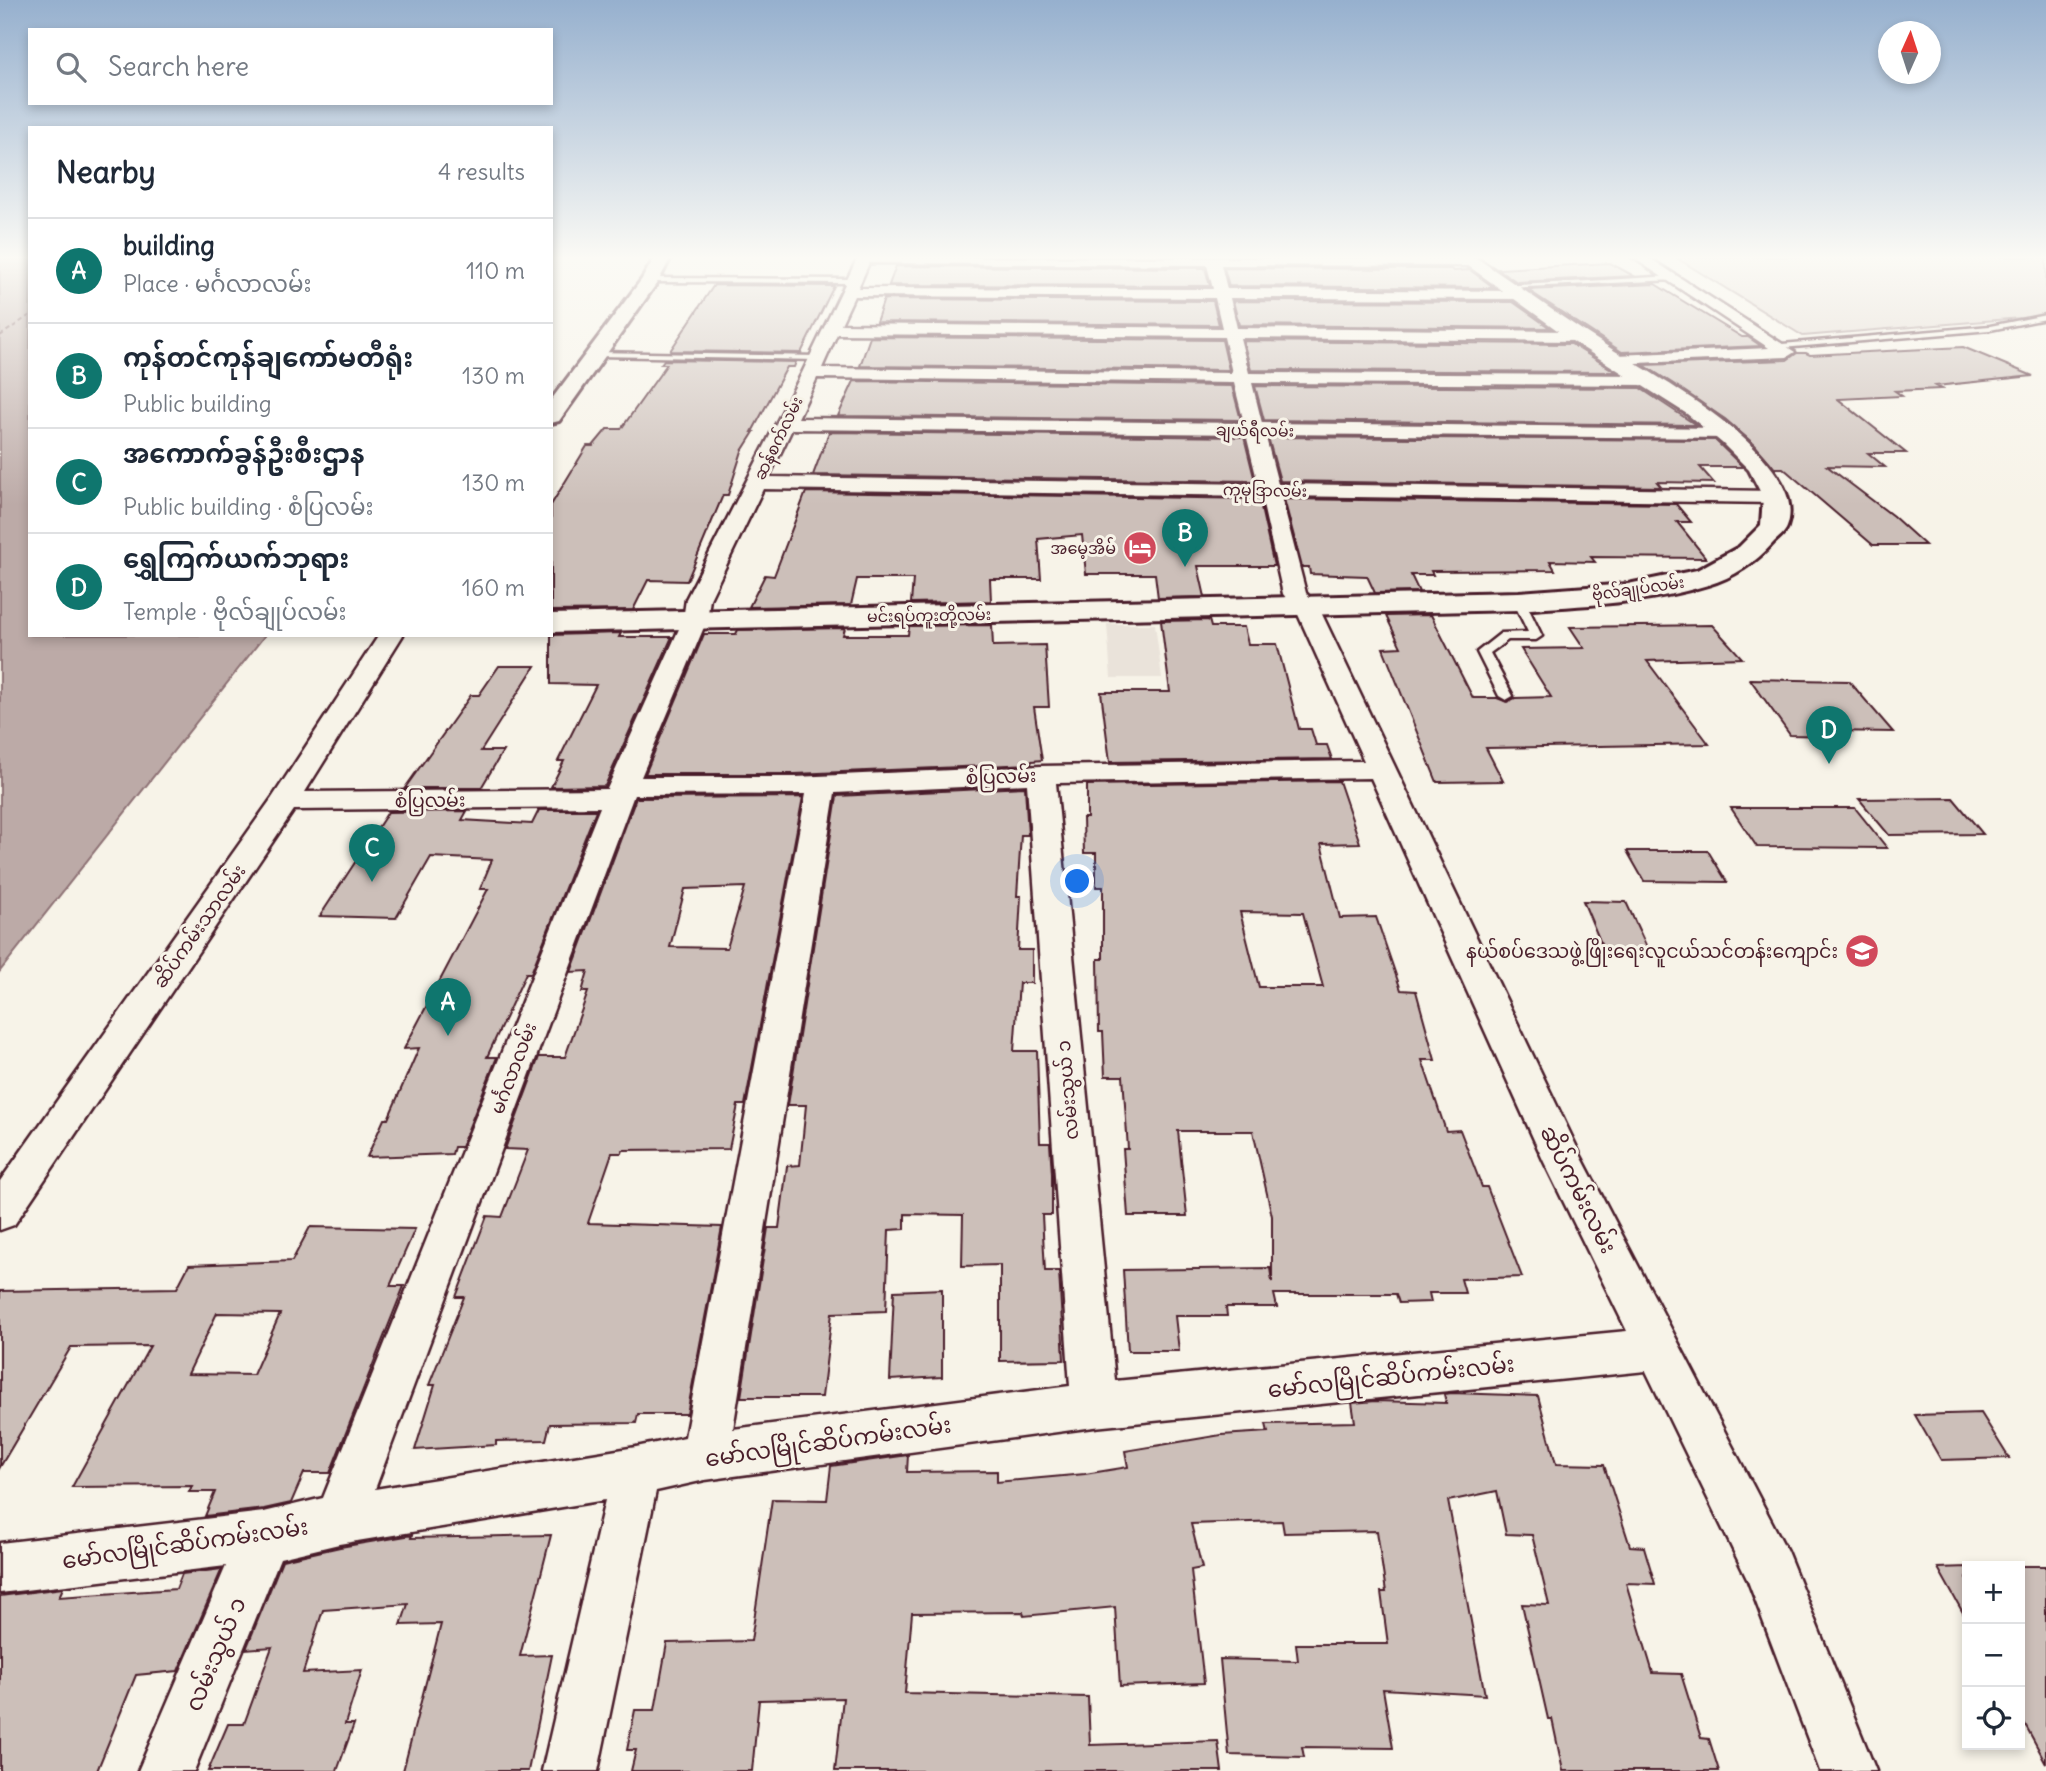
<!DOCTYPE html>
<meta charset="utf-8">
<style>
:root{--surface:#fff;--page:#f6f6f7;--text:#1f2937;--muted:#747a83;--line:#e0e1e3;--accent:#0f766e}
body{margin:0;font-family:Delius,"Noto Sans Myanmar",sans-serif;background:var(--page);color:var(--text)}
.controls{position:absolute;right:21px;bottom:21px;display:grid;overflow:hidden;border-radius:0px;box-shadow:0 4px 10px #0003}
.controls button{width:63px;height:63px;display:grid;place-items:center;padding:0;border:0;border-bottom:2px solid var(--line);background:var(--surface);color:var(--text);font:35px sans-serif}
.compass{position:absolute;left:1878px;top:21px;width:63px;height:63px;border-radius:50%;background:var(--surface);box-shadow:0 4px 10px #0003;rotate:3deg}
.you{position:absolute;left:1078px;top:882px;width:24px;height:24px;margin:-18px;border:5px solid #fff;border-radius:50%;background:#1a73e8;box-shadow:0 0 0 10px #1a73e833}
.badge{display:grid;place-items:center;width:46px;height:46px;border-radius:50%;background:var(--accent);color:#fff;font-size:23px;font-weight:700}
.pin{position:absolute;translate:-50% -58px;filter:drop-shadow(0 2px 4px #0008)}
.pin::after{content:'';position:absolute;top:37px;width:24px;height:21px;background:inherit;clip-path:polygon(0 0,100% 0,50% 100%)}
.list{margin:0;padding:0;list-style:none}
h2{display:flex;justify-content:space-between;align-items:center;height:91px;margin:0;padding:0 28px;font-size:30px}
h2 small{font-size:23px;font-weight:400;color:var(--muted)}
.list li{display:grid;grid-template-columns:46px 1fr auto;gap:21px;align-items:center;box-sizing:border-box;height:105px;padding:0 28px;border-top:2px solid var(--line)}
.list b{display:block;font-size:26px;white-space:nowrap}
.list p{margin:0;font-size:23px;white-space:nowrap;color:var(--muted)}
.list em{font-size:23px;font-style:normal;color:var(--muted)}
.icon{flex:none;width:38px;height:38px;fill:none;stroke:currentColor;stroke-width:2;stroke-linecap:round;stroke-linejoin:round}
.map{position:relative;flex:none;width:2046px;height:1771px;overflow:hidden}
.search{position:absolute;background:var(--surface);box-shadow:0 4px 10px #0003;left:28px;top:28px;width:525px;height:77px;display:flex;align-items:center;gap:18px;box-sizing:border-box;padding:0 24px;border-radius:0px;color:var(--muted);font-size:26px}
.panel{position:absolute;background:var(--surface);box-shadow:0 4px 10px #0003;left:28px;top:126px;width:525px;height:511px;border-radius:0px}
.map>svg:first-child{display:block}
.built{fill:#eae3da}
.green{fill:#ded4cc;stroke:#947a7c;stroke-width:2}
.water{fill:#bcaaa7;stroke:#8e7275;stroke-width:2}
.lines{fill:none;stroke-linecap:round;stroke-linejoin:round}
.ferry{stroke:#6c4950;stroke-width:2;stroke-dasharray:4.5 3.5;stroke-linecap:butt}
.building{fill:#ccbfb9;stroke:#4a1f2b;stroke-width:2;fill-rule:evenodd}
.lane-casing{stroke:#4a1f2b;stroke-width:5}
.street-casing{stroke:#4a1f2b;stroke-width:5}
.secondary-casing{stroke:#4a1f2b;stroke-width:6}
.lane{fill:#f7f3e8;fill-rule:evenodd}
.street{fill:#f7f3e8;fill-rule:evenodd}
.secondary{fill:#f7f3e8;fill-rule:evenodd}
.labels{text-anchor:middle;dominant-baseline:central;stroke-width:6;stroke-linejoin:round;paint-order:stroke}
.far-street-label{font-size:16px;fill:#4a1f2b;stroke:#f7f3e8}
.far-poi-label{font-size:16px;fill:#4a1f2b;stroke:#f7f3e8;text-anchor:end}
.street-label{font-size:19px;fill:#4a1f2b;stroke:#f7f3e8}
.poi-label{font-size:19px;fill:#4a1f2b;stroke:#f7f3e8;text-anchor:end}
.near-street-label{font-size:23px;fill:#4a1f2b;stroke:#f7f3e8}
</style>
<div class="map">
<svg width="2046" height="1771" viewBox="0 0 2046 1771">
<rect width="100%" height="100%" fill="#f7f3e8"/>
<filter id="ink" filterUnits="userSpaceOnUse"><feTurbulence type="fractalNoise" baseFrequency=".0143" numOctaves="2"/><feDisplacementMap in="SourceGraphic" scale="14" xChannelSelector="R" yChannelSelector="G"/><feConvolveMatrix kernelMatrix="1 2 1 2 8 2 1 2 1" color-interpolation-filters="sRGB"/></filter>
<g filter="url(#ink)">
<path class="built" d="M1107,624h48l7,54h-51z"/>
<path class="green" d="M1675,257h371v59l-243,20z"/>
<path class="water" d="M0,257h30v378h235l-265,336z"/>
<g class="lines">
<path class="ferry" d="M0,336l30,-21"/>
</g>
<path class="building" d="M1610,263l24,13 -117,6 -19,-13z
M896,266l309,2 5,18 -321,-1z
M1224,268l227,1 2,2 17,-1 25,18 -266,-2z
M1655,284l87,53h6l13,9 -139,6 -94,-62z
M714,285l120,1 -33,67 -131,-2z
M884,299l329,2 6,24 -343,-3z
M1233,301l280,1 37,26 -311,-3z
M870,337l352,3 7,30 -369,-4z
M1243,341l328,3 45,28 -365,-2z
M1963,347l70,29 -97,10 6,3 -47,2 7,5 -64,3 68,54h-38l17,14 -58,-1 66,50 32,29h-52l-90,-77h-9l-19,-23 -30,-26 -81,-54 143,-5 10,-7h9l4,2z
M664,360l132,2 -2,5h-7l-35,65h2l-12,19 -14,44h-5l-36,86 -39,-1 -15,30 -82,1v-106l36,-59h6l14,-17h14l46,-65h-6z
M854,381l378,5 9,34 -403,-4z
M1255,386l385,2 56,37 -432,-5z
M829,432l415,5 11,44 -442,-6z
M1268,437l447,3 28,27h-43l14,16 -57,-1 4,5 -381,-6z
M806,492l453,7 15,67h-76l7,31 -47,1 -3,-24h-69l-4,-39 -44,4 3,40h-51l1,22 -80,2 2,-24h-56l-6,26 -102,2 16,-32 9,1z
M1284,499l392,5 15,18h-14l29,36 -115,-1 4,5 -45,-1 5,9 -124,1 2,4h-22l8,17 -44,1 -8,-17 -57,-2 -1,-7h-7z
M1431,615l42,83h24l10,4 8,-4 36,-1 -30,-48 63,-1 -14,-21 142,-2 30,33 -95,3 62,83 -223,4 17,33 -66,1 -54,-134 18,-1 -15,-31z
M1209,620l2,7h33l4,17h29l22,85h12l5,16h11l5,14 -222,3 -9,-70h69l-9,-71z
M992,625l1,21 52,-1 4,62h-15l8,53 -10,1 -1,3 -236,10h-150l59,-140h32l2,-4 107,-2 -2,7h65l1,-9z
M621,633l-2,4h53l-67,149 -54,1 13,-26h-6l38,-76 -45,-1v-49z
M499,666h36l-54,85h22l-22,37h-76l66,-93h8z
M1750,679l99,2 44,51 -65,-1 3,5 -41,-1z
M1339,781l21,62 -39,1 19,74 36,-1 25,73 15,1 19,69h-13l24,71 14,-1 22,57h5l35,90 -61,2 4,14h-36l2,9 -32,1 -3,-9h-122l3,13h-51l1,9h-52l4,35h-51l-5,-81 147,-2 2,14v-66l-19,-85h-75l9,85h-59l-5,-67h5l-5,-73h-18l-2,-44h-4l-1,-73h5v-72h-7v-34h-12l-1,-35h4v-33zM1240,912l63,1 20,74h-64z
M1025,787l3,48h-7l-4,61h4l-3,54h14v33h-13l-5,68h23l3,92h10l2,31v41h-10l3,56h14l5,89 -64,1v-96l-38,1 1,-51 -58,-1v15l-16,1 -3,81 -54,2 -10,84h-81l27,-169h11l8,-62 13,-1 6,-60h-18l49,-309z
M803,797l-58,308h-7l-9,44 -106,1 -1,3h-10l-24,70 134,4 -35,187h-49l-2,9 -86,1 -4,16 -50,1v4l-81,5 20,-65h-6l35,-88h-8l31,-81 15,1 26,-67 -23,-1 34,-92h26l23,-65h-6l6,-21 -17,1 65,-174zM745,887l-18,61 -57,-1 15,-58z
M1953,798l30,36 -94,1 -30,-36z
M1731,808h124l32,40 -130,-1z
M539,810h57l-65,163h-5l-39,84h10l-36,90h-7l-2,7 -85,3 17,-38h4l31,-71 -15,1 84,-160h-8l12,-29 -61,-3 -35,61 -76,-2 68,-104 79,-1 -5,9 70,4z
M1627,851h81l19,31 -83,-1z
M1583,901l43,1 24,52 -45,-1z
M310,1227l105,2 -25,57h14l-74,187h-26l-13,30 -27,6 -59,7 10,-24h-26l3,-6 -120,1 78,-141 -79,1 -71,120v-176l177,-3 12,-23 103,-4zM217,1313l63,1 -27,61 -65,-1z
M942,1289v88l-52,3 4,-89z
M1452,1393l86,3 18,68 48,1 26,81 14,1 11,37 -29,-1 27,90 28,1 20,64 8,1 10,32h-156l-11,-52h-4l-26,-115 27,1 -17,-70 -26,-1 -9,-43 -49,10 37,194 -102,-6 10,59 -91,-1 2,10 -75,-2 -9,-96 78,2 -2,-17h92l-7,-52h5l-9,-61 -93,2 -2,-12 -91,3 11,44 -11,2 13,113 -84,3 -5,-79 -91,9 -1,-4 -111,1 -7,80 183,4 2,48 128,-4 4,30h-387l8,-73 -84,2 -7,71h-121l5,-21h-9l8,-40h20l12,-67 84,-2 21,-142 55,1 4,-34 77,-11 -1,17 90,-1v11l88,-8 43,-7 -3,-16 96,-16 47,-3 -2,-8 89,-2 -3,-19 24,-2 70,2 -2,-9z
M1981,1413l28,45 -68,2 -26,-45z
M412,1535l-1,3 140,-3 -31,121 32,-1 -24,116h-125l38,-147 -40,1 7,-21 -85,6 -20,63 59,-3 -17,54h9l-17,47h-129l20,-47h16l28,-77 -26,2 36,-89 58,-13z
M2020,1566h26v197l-26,-48z
M1967,1567v53l-29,-52z
M222,1569l-44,102 -42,4 -39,96h-97v-175l63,-8 -4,9 117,-8 6,-15z"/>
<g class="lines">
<g class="lane-casing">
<path id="lane" d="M1672,276l3,4 -169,8 -4,-2z
M647,278l206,1 4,2 -4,2 -203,-1z
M2046,315v4l-56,11 -208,18 -4,-2 4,-2 208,-18z
M594,352l223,4 4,2 -4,2 -220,-4h-3z
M1519,597l6,4 17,35 -6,4h-28l-18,13 23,43 -7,4 -7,-4 -22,-44 24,-19 27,-1 -15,-31z"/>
</g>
<g class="street-casing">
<path id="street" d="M858,257l620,2v6l-5,1 -252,-1 6,24 293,2 7,4 -7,4 -290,-1 7,30 341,3 8,5 -8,5 -338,-3 9,35 401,2 9,5 -9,5 -398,-2 10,40 463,5 7,2 2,4 -2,4 -467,-4 13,50 497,7 7,2 3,4 -3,4 -7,2 -494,-7 25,97 13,15 263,550 205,393 89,220h-56l-72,-190 -102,-210 -552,56 -389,53 -49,11 -58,280h-56l63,-271 -266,44 -59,14 -86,213h-56l88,-205 -226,27v-50l264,-31 59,-14 277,-691 -306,3 -280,415 -14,5v-49l272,-383 107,-163h24l-98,157 302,-3 76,-169 3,-21 116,-226zM869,263l338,2 6,24 -355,-1zM854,296l361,2 7,30 -381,-4zM837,334l387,3 8,36 -410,-5zM817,378l417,5 10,40 -446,-5zM792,429l454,5 12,50 -489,-7zM763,489l498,7 22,98 13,16 68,151 -323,5 -246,11h-154l66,-157 3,-21zM1371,778l173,384 83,169 -512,50 -59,-598zM1027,784l43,602 -337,43 102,-636zM806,794l-121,643 -49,10 -261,42 259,-694z
M1632,257h16l147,95 -8,5 -176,7 -2,-4 8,-5 152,-7z"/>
</g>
<g class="secondary-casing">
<path id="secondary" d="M655,257h16l-12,23 -100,141 -8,2v-23l91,-121z
M1456,257h19c44,29 87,61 132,89 46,29 205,112 180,181 -2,6 -9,11 -14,16 -18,20 -39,34 -65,42 -61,19 -126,20 -189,25l-968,22v-18l968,-22 109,-8 69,-14 42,-23 22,-22 2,-28 -14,-27 -27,-27 -35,-29 -112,-71z"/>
</g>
<use href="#lane" class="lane"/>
<use href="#street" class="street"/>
<use href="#secondary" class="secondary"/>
</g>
</g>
<linearGradient id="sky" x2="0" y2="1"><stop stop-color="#96b0ce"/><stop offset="0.51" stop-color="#fbfaf5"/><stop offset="1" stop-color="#fbfaf5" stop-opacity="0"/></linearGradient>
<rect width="2046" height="505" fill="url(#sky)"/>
<defs>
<g id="hotel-disc" transform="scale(1.75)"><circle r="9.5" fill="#d1495b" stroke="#f7f3e8"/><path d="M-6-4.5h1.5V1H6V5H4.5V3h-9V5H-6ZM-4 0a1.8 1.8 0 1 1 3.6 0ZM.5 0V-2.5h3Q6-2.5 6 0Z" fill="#fff"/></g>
<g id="school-disc" transform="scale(1.75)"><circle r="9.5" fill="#d1495b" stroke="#f7f3e8"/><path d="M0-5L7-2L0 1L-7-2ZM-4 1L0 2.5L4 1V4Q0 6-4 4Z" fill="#fff"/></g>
</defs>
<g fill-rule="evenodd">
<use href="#hotel-disc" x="1140" y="548"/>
<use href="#school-disc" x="1862" y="951"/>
</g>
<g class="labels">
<g class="far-street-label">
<text transform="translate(1255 430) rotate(1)">ချယ်ရီလမ်း</text>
<text transform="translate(778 438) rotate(-64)">ဆန်စက်လမ်း</text>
<text transform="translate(1265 490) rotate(1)">ကုမုဒြာလမ်း</text>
<text transform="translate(1638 588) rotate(-8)">ဗိုလ်ချုပ်လမ်း</text>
<text transform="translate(929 615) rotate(-1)">မင်းရပ်ကူးတို့လမ်း</text>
</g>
<g class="far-poi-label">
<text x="1116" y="548">အမေ့အိမ်</text>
</g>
<g class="street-label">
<text transform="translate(1001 776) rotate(-2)">စံပြလမ်း</text>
<text transform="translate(430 800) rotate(-1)">စံပြလမ်း</text>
<text transform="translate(199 926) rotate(-55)">ဆိပ်ကမ်းသာလမ်း</text>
<text transform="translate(513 1068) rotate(-69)">မင်္ဂလာလမ်း</text>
<text transform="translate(1067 1090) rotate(-95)">လမ်းသွယ် ၁</text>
</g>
<g class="poi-label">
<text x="1838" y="951">နယ်စပ်ဒေသဖွဲ့ဖြိုးရေးလူငယ်သင်တန်းကျောင်း</text>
</g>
<g class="near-street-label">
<text transform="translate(1579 1189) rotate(63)">ဆိပ်ကမ်းလမ်း</text>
<text transform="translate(1391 1376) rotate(-6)">မော်လမြိုင်ဆိပ်ကမ်းလမ်း</text>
<text transform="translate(828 1441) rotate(-8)">မော်လမြိုင်ဆိပ်ကမ်းလမ်း</text>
<text transform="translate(185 1543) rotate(-8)">မော်လမြိုင်ဆိပ်ကမ်းလမ်း</text>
<text transform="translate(215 1654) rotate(-67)">လမ်းသွယ် ၁</text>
</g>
</g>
</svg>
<div class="controls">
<button>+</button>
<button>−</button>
<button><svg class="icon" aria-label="locate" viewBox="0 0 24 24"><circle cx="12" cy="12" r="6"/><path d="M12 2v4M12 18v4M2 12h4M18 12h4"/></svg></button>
</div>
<svg class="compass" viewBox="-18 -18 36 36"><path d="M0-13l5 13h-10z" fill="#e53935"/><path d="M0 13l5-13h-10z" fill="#747a83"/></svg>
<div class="you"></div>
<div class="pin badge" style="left:448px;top:1036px">A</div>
<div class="pin badge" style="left:1185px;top:567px">B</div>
<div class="pin badge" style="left:372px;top:882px">C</div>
<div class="pin badge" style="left:1829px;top:764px">D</div>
<div class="search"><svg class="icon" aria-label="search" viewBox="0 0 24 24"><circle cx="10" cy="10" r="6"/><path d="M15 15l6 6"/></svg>Search here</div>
<section class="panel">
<h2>Nearby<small>4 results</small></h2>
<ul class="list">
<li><span class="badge">A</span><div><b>building</b><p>Place · မင်္ဂလာလမ်း</p></div><em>110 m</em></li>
<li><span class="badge">B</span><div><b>ကုန်တင်ကုန်ချကော်မတီရုံး</b><p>Public building</p></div><em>130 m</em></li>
<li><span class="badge">C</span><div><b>အကောက်ခွန်ဦးစီးဌာန</b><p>Public building · စံပြလမ်း</p></div><em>130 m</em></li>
<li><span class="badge">D</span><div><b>ရွှေကြက်ယက်ဘုရား</b><p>Temple · ဗိုလ်ချုပ်လမ်း</p></div><em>160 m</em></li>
</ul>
</section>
</div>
